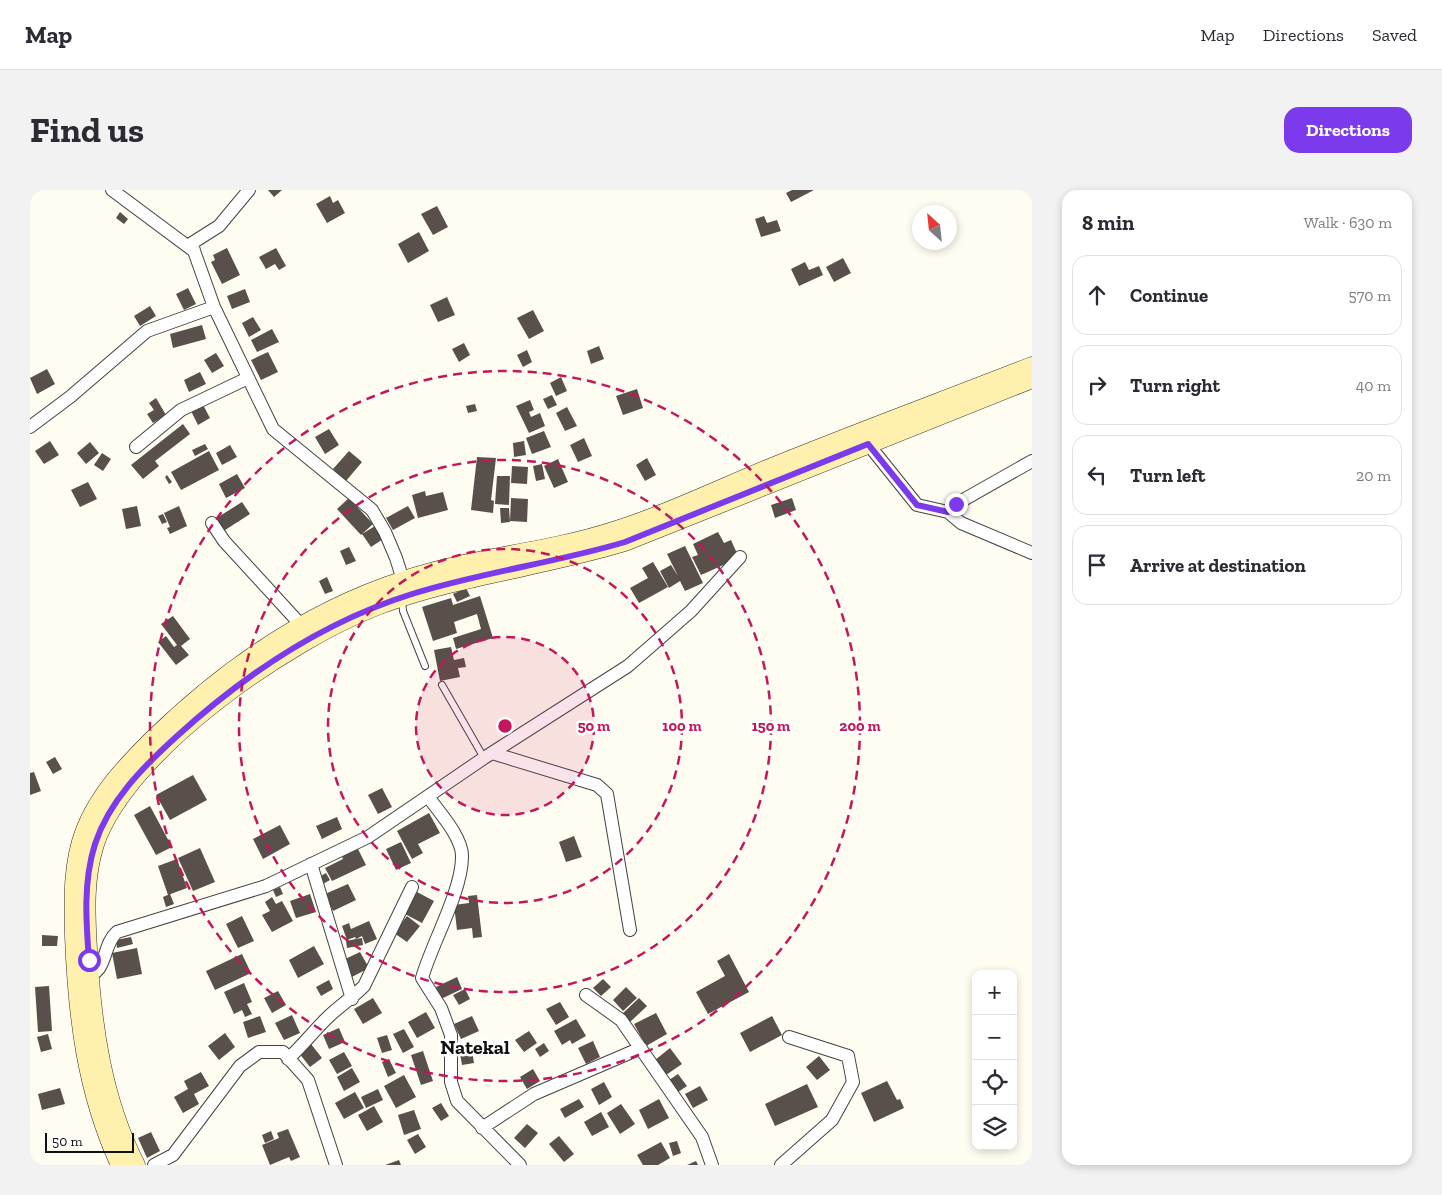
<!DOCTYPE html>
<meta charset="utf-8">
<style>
:root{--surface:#fff;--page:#f2f2f3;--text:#2b2b33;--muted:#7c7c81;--line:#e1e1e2;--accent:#7c3aed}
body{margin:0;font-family:"Zilla Slab",serif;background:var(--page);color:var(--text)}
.controls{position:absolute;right:15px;bottom:15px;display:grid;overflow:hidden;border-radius:10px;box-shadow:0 2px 8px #0003}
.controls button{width:45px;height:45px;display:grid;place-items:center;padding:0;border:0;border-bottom:1px solid var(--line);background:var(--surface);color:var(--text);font:25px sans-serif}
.compass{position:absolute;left:882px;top:15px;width:45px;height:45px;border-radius:50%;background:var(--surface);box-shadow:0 2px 8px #0003;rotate:333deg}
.scale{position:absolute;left:15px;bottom:12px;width:89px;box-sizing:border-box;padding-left:5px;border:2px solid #101010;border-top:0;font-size:14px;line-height:18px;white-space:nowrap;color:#101010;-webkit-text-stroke:4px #fff;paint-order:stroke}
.stop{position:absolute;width:15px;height:15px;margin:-11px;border:4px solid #7c3aed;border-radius:50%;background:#fff}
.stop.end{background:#7c3aed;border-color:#fff;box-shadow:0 1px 5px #0008}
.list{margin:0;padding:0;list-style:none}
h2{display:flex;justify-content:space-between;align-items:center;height:65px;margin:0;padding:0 20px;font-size:21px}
h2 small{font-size:16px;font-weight:400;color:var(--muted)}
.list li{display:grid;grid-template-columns:32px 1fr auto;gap:15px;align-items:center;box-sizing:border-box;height:80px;margin:0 10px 10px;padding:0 10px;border:1px solid var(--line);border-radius:15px}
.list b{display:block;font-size:19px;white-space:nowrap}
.list em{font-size:16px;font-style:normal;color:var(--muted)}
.icon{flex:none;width:28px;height:28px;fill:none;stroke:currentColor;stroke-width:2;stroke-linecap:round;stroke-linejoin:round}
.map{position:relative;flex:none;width:1002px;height:975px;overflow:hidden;border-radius:15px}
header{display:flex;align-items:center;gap:30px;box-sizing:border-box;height:70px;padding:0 25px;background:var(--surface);border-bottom:1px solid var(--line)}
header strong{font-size:24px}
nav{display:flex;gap:28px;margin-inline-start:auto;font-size:18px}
.intro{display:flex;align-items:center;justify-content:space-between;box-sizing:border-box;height:120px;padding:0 30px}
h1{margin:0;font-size:35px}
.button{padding:12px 22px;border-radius:15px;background:var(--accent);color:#fff;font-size:18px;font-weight:700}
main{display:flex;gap:30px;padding:0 30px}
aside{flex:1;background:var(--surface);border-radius:15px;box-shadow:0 2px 8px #0003}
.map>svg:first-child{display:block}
.building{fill:#59504b}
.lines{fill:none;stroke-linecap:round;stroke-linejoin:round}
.service-casing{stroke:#434343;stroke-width:8}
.minor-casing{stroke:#434343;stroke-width:14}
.secondary-casing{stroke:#323232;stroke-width:19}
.service{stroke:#fff;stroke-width:6}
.minor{stroke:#fff;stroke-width:12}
.secondary{stroke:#fff1ad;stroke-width:18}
.route{stroke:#7c3aed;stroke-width:6}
.ring{fill:none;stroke:#c2185b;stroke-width:2.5;stroke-dasharray:9 6}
.labels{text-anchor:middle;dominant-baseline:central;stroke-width:5;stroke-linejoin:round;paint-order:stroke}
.quarter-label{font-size:20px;font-weight:bold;fill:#101010;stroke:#fff}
.centre{fill:#c2185b;stroke:#fff;stroke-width:2.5}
.ring-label{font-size:15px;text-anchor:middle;font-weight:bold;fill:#c2185b;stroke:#fff;stroke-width:5;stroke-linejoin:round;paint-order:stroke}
</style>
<header>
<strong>Map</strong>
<nav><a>Map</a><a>Directions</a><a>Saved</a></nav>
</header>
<div class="intro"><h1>Find us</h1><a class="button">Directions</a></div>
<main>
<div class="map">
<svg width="1002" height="975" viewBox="0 0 1002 975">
<rect width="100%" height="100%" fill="#fffcf2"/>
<path class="building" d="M238,0h14l-8,7z
M762,0h22l-23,12 -5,-9z
M300,6l3,7 5,-3 7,13 -18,10 -11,-19z
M407,16l11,21 -15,8 -12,-21z
M90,22l8,7 -4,5 -8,-6z
M734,26l3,7 10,-3 4,11 -20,6 -6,-18z
M389,42l10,19 -21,12 -10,-19z
M197,58l13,27 -18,9 -11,-22 4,-2 -2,-5z
M246,58l10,18 -7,4 -4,-6 -9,5 -7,-12z
M813,68l8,15 -17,9 -8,-15z
M775,72l4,8 10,-4 4,9 -24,11 -8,-17z
M158,98l8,16 -12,6 -8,-16z
M215,99l5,13 -18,7 -5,-13z
M417,107l8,18 -17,7 -8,-17z
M120,116l6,10 -16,10 -6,-10z
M503,120l11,21 -15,8 -12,-21z
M223,127l8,13 -12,7 -7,-14z
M172,135l4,14 -33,9 -3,-14z
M242,139l7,13 -22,10 -6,-12z
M434,153l6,12 -11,7 -7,-13z
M569,156l5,13 -13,5 -4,-13z
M497,160l5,12 -9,5 -6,-12z
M238,162l10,20 -17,8 -10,-20z
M186,163l8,13 -12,7 -8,-13z
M17,179l8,15 -18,10 -7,-16z
M170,182l6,12 -17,8 -5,-12z
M531,187l6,14 -11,5 -6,-13z
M607,199l6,19 -20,7 -7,-19z
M522,205l5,10 -9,4 -5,-10z
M126,208l10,17 -13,8 -6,-9 7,-4 -5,-7z
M500,210l4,10 -5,2 2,5 9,-4 5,13 -16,7 -13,-27z
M172,213l8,15 -12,7 -8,-16z
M445,214l2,7 -9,2 -2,-7z
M537,217l10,19 -12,5 -9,-18z
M153,234l7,10 -35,27 4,5 -16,13 -12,-14z
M299,239l10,16 -14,9 -10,-17z
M514,241l7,16 -19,7 -6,-16z
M554,248l8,18 -14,6 -8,-17z
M20,251l9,14 -15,9 -9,-13z
M494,251l2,14 -12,2 -1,-14z
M60,252l9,11 -13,11 -9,-11z
M175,254l3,5 -13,7 -3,-6z
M200,255l7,12 -15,8 -6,-12z
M179,261l10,19 -38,20 -10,-18z
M319,261l13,11 -16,19 -13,-12z
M72,263l9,6 -8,12 -9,-6z
M447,267l19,1 -5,42 3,1 -1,12 -22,-3z
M617,268l9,17 -11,6 -9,-16z
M528,269l10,23 -14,6 -10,-22z
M512,274l3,15 -9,2 -3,-15z
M482,276l16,1 -1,17 -16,-1z
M207,284l8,14 -19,10 -7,-14z
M137,285l5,7 -3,2 -4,-7z
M467,286h13l-1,29 -14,-1z
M58,292l9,17 -17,8 -9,-17z
M395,301l1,5 17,-4 5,18 -30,8 -6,-23z
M319,308l24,26 -12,11 -24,-26z
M481,308l17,1 -1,23 -17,-1z
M762,308l4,12 -21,8 -4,-13z
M212,312l8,12 -28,18 -7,-13z
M107,316l4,20 -15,3 -4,-20z
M149,316l8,20 -17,8 -3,-6 3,-1 -6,-14z
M378,316l7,12 -22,12 -7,-12z
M470,318h9l1,14 -9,1z
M133,324l4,8 -5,2 -4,-8z
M345,336l8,13 -12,8 -9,-13z
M688,342l6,11 7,-3 8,18 -38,17 -9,-18 6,-2 -5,-11z
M655,356l18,37 -18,8 -5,-10 -11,7 -9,-17 11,-6 7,11 -11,-22z
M319,357l7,14 -10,4 -6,-14z
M623,372l15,25 -29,16 -9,-15 18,-10 -6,-10z
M297,387l6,14 -8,3 -6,-13z
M436,398l4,8 -13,6 -4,-8z
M450,406l13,42 -37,11 -3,-11 28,-9 -4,-15 -23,8 3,11 -24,8 -11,-34 29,-9 2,7z
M143,426l17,23 -9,7 8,9 -13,10 -18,-23 8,-6 8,11 3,-2 -16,-21z
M421,457l3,13 10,-2 2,9 -8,1 2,9 -20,4 -6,-31z
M25,567l7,12 -9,5 -7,-12z
M4,582l7,19 -11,4v-22z
M163,585l14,25 -37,20 -14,-25z
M352,598l10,19 -14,7 -10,-19z
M120,616l22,41 -16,8 -22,-40z
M399,623l11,20 -22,11 5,9 -11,6 -15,-28z
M307,627l5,12 -20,10 -6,-13z
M250,635l10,19 -27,15 -10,-20z
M544,646l8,21 -16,5 -7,-20z
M371,652l10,21 -15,7 -10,-21z
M327,657l9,18 -34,16 -7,-13 18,-9 -2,-5z
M170,658l15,34 -22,9 -15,-33z
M147,669l10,29 -19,7 -10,-29z
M296,683l4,7 -7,4 -4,-7z
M318,694l8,16 -23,11 -8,-17z
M250,697l3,7 -7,3 -3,-7z
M387,702l17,9 -12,22 -17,-9z
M140,704l4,10 -8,3 -3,-10z
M280,704l6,18 -20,6 -6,-17z
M447,705l5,42 -9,1 -1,-10 -15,2 -3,-25 15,-2 -1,-7z
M242,707l4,7 6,-3 11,20 -21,11 -10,-17 8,-4 -5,-9z
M212,726l12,25 -16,7 -12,-24z
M377,726l13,10 -13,16 -13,-9z
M339,731l8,18 -12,5 -3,-8 -6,3 6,-1 1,7 -16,3 -1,-7 10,-2 -1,-2 -8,3 -5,-14 7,-3 2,6z
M12,745l16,1 -1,10h-15z
M101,747l2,7 -16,4 -1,-8z
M284,756l10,18 -26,14 -9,-18z
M107,758l5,26 -25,5 -5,-26z
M330,762l9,16 -19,10 -9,-17z
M212,764l9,19 -36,17 -9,-19z
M699,764l20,38 -41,22 -12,-22 29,-16 -8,-15z
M427,787l5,12 -21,10 -5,-12z
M573,789l8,8 -10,9 -8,-8z
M299,790l4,9 -12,7 -5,-9z
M214,793l8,19 -5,2 5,10 -7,3 -3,-7 -8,4 -10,-22z
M19,796l3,45 -14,1 -3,-45z
M596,797l11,11 -14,13 -10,-11z
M435,799l5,10 -11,6 -6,-10z
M248,801l8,14 -14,8 -8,-15z
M343,808l9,15 -19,11 -9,-15z
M609,808l8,8 -18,17 -8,-8z
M530,812l9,15 -13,8 -10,-16z
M396,822l9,16 -18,10 -9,-16z
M626,823l11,21 -21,12 -12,-22z
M262,825l8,18 -16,7 -9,-17z
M230,826l6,16 -18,6 -5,-16z
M442,826l7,15 -18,8 -7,-15z
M742,826l10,19 -32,17 -10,-19z
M546,829l10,17 -14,8 -2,-4 -8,5 -8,-14z
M309,838l6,14 -16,7 -6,-14z
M374,839l10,18 -11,6 -10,-19z
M499,841l8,12 -13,9 -9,-12z
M195,843l10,14 -16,13 -11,-14z
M18,844l4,15 -11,3 -4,-15z
M357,845l5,15 -10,3 -5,-15z
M563,851l7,16 -14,7 -8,-16z
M514,853l5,8 -9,6 -5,-8z
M281,854l11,14 -12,9 -11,-14z
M441,855l3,18 -12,2 -3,-17z
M640,858l12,16 -16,11 -11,-15z
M393,861l10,30 -12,4 -10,-30z
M314,862l8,14 -15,8 -8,-14z
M789,866l11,14 -13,10 -11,-13z
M359,869l7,14 -8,4 -6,-15z
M322,878l8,14 -16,9 -7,-14z
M503,879l7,12 -13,8 -7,-12z
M171,882l8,14 -15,8 5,10 -16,9 -9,-16 14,-8 -4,-8z
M648,884l9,12 -9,6 -9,-12z
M374,885l12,22 -20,11 -12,-22z
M857,891l10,19 3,-1 4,9 -30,14 -13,-29z
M574,892l8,15 -13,8 -8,-16z
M777,894l11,23 -43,19 -10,-22z
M670,896l8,14 -15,8 -8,-14z
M30,898l5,16 -23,6 -4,-16z
M348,899l5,11 -17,8 -5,-11z
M325,902l9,16 -20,11 -9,-16z
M549,909l5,8 -19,11 -5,-9z
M629,909l10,19 -21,11 -9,-19z
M411,913l8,13 -8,5 -9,-13z
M591,914l14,20 -15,10 -13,-21z
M344,916l9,16 -16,9 -9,-16z
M384,920l7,19 -17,6 -6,-20z
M571,922l8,15 -17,9 -8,-14z
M497,934l11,9 -13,15 -11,-10z
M258,939l12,28 -9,4 -2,-4 -19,8 -8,-20 17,-7 -2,-5z
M241,941l3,8 -9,4 -3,-8z
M121,942l9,19 -13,7 -9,-20z
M388,944l8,13 -11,7 -8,-14z
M529,946l15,18 -10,8 -15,-18z
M647,951l4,12 -8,3 -4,-13z
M631,952l9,16 -12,7h-15l-6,-10z
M369,970l2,5h-16z
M666,971l2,4h-11z"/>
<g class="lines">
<g class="service-casing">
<path id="service" d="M372,409l1,12 22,55
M412,495l42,73"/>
</g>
<g class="minor-casing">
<path id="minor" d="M82,0l82,61 20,56 59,122 99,81 13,22 11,26 7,22 -1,8
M164,60l-5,-5 30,-19 30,-36
M0,237l40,-30 77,-66 67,-24
M834,249l53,66 31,7 13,11 71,30
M106,257l45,-37 67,-32
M918,322l8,-8 76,-43
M182,333l12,18 77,84
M462,563l105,32 10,9 23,136
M399,608c10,14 34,40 33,59 0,34 -30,86 -40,121l19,30 10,27v47l6,19 63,64
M281,674l41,135
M53,787c26,-3 18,-31 34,-45l149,-46 102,-49 116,-79 144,-92 63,-55 49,-54
M556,805l35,25 81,117 10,28
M258,869c14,-13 25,-27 38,-40 12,-12 26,-21 38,-33l48,-99
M452,938l52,-34 107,-46
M124,975l19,-10 67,-89 19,-14h24l25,28 28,85
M751,975l51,-45 21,-38 -5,-26 -59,-19"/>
</g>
<g class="secondary-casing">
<path id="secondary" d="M90,975c-34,-73 -43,-150 -46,-229 -1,-36 -2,-73 11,-106 14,-36 41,-64 68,-91 72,-70 155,-128 251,-159 68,-23 141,-27 209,-49 52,-16 108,-43 159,-64 86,-35 173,-67 260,-101
M106,975c-34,-66 -44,-142 -48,-215 -2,-36 -4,-72 7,-106 32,-94 192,-203 282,-238 80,-30 166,-39 248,-64l407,-163"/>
</g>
<use href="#service" class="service"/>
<use href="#minor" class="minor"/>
<use href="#secondary" class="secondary"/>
</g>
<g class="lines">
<path class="route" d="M59,770c-3,-38 -6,-78 6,-116 14,-43 48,-77 81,-107 69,-63 146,-115 236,-143 70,-22 143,-31 213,-52l243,-98 49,61 31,7 8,-8"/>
</g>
<circle cx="475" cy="536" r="89" fill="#c2185b" fill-opacity=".12"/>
<g class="ring">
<circle cx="475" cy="536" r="89"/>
<circle cx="475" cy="536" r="177"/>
<circle cx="475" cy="536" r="266"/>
<circle cx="475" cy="536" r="355"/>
</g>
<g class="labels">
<g class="quarter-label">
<text x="445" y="857">Natekal</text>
</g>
</g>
<circle cx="475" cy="536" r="8" class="centre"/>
<g class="ring-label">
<text x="564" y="541">50 m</text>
<text x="652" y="541">100 m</text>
<text x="741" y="541">150 m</text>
<text x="830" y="541">200 m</text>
</g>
</svg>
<div class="controls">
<button>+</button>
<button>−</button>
<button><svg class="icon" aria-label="locate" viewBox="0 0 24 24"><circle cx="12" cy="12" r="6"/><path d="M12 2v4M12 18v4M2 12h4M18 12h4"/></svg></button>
<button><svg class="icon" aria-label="layers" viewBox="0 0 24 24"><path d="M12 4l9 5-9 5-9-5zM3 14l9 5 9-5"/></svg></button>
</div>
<svg class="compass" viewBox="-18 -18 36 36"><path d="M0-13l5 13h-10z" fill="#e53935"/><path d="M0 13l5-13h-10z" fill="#7c7c81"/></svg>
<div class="scale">50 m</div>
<div class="stop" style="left:59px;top:770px"></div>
<div class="stop end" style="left:926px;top:314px"></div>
</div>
<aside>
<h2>8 min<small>Walk · 630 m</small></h2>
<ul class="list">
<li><svg class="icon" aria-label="ahead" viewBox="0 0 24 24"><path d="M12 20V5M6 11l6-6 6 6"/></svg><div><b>Continue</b></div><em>570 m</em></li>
<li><svg class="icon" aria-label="right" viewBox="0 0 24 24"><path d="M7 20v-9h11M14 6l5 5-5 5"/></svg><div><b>Turn right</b></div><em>40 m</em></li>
<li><svg class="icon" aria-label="left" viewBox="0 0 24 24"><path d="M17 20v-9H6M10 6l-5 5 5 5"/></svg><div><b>Turn left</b></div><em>20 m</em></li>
<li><svg class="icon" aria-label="arrive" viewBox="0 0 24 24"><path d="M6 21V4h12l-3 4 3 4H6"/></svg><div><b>Arrive at destination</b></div></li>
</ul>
</aside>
</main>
